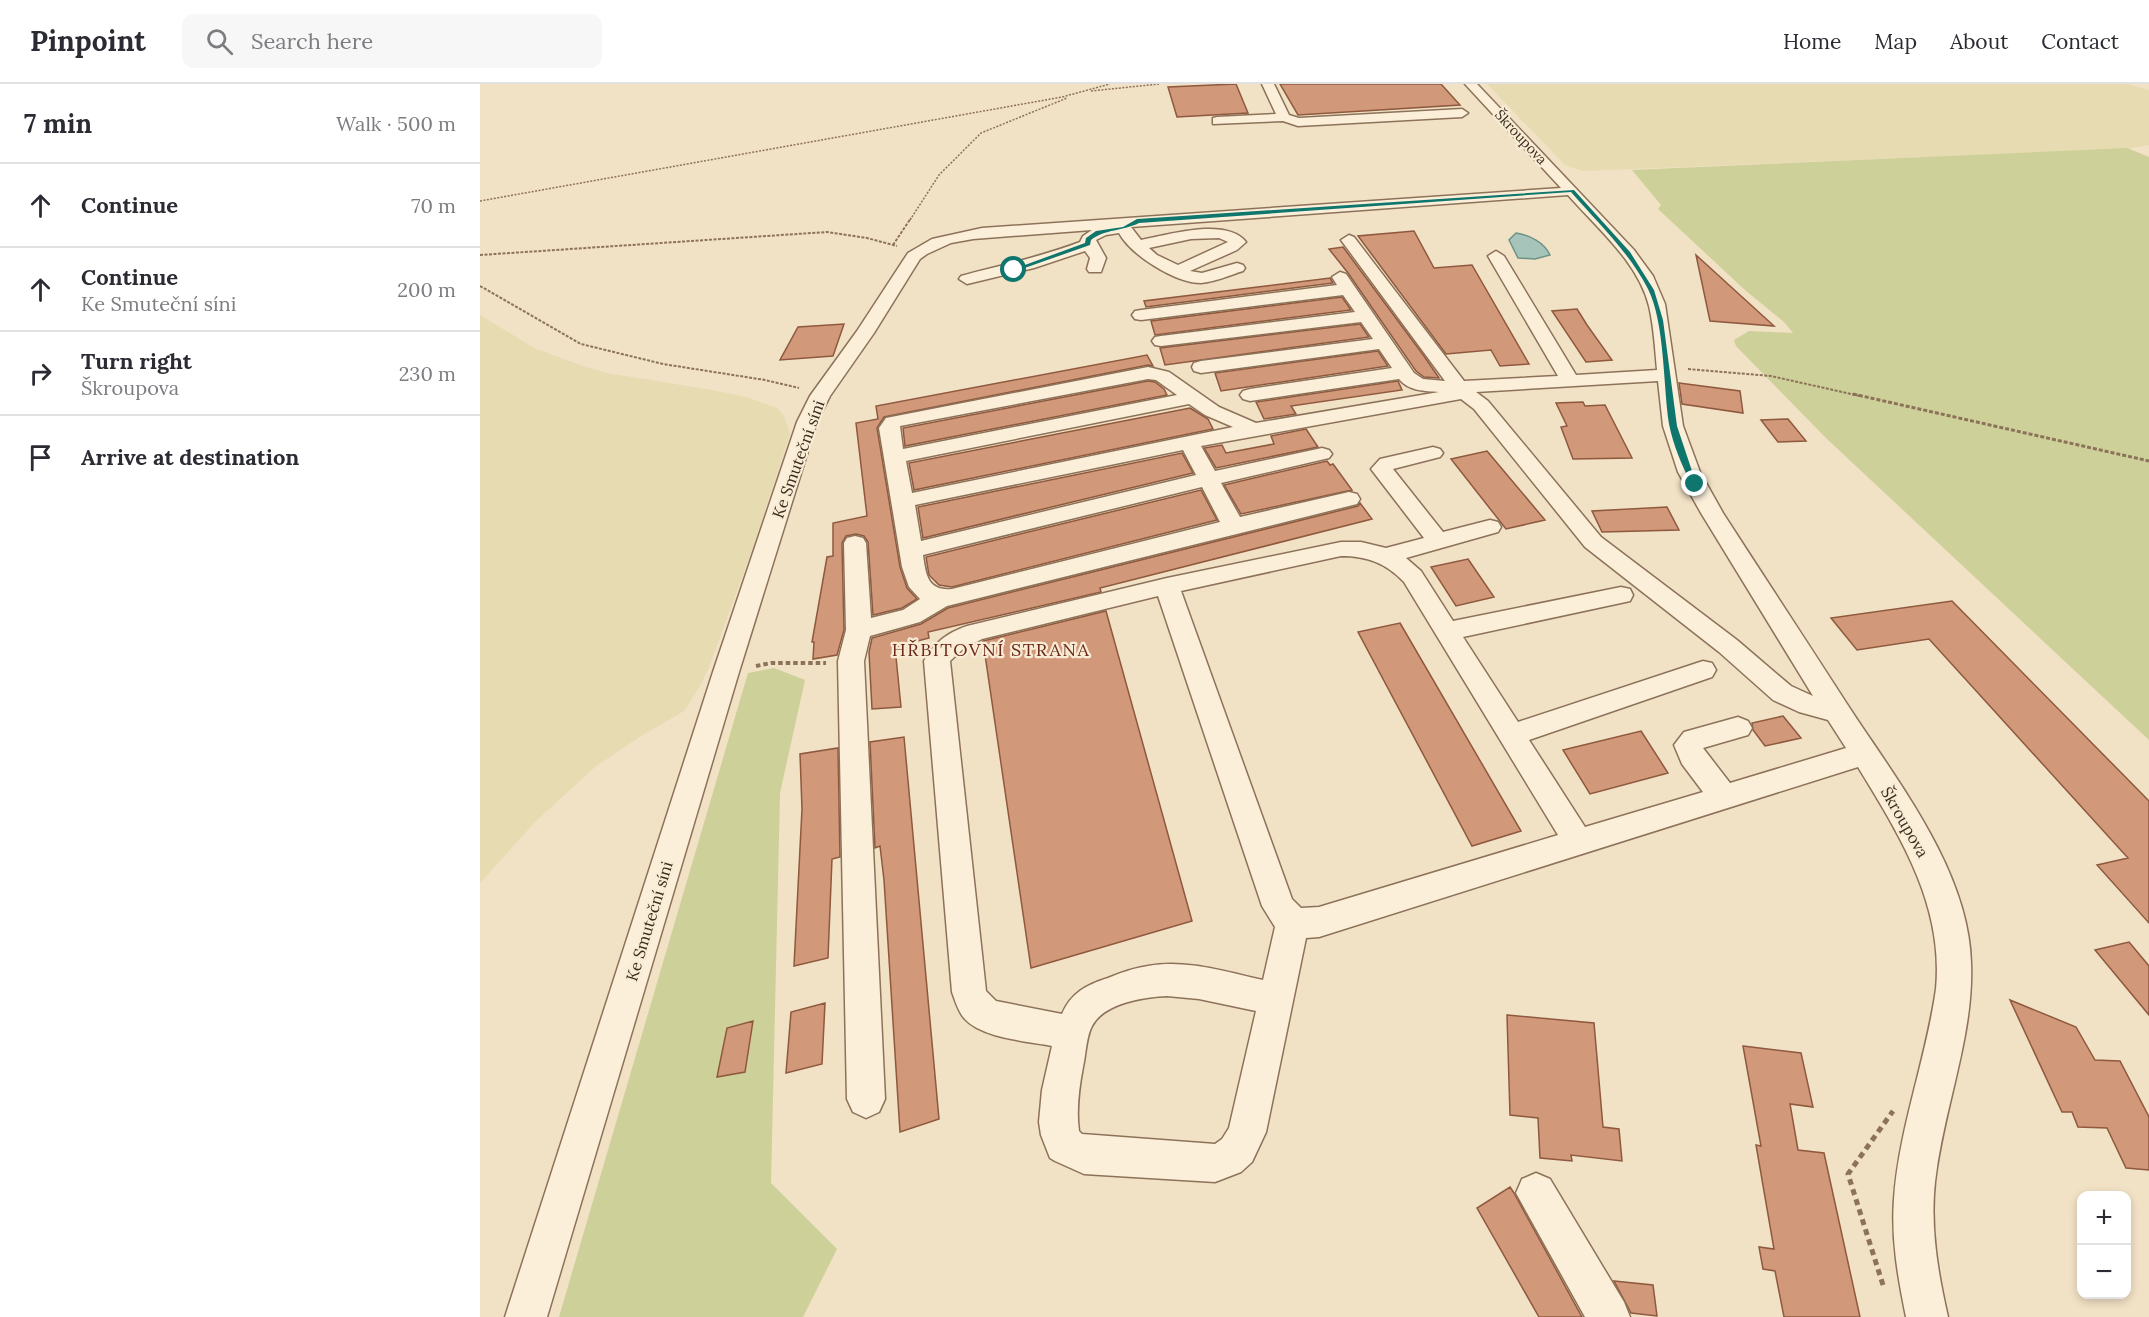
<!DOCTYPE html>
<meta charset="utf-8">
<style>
:root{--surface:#fff;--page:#f7f7f7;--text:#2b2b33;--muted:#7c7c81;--line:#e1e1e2}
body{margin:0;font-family:Lora,serif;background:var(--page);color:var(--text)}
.controls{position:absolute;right:18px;bottom:18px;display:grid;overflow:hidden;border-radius:12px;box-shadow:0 3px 9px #0003}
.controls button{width:54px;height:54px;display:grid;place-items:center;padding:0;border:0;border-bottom:2px solid var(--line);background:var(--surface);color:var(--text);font:30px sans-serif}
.stop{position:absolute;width:18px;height:18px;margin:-14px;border:4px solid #0f766e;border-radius:50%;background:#fff}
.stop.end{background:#0f766e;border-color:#fff;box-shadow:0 2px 6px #0008}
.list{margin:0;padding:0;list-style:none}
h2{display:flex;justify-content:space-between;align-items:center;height:78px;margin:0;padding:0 24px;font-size:26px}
h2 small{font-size:20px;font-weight:400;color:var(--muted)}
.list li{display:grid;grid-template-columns:39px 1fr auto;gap:18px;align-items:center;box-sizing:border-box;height:84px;padding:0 24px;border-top:2px solid var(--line)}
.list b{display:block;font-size:22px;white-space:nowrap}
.list p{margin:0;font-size:20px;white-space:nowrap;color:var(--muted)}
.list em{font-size:20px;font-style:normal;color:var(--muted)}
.icon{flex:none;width:33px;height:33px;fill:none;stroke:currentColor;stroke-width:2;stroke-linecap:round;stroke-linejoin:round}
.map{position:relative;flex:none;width:1669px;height:1233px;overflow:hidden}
header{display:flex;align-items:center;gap:36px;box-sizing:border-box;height:84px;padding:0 30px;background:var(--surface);border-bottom:2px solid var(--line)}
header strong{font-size:28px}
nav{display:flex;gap:33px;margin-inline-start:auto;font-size:21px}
.search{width:420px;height:54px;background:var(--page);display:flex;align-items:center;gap:15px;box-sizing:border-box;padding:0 21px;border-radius:12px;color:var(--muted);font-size:22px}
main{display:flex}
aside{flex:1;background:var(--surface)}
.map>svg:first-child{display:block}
.farmland{fill:#e7dbb2}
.green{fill:#cdd098}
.water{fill:#a7c4ba;stroke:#6d9387;stroke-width:1.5}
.building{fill:#d19879;stroke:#8e593e;stroke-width:1.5}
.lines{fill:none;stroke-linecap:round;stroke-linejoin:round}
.minor-casing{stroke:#8d725a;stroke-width:3}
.path-far4{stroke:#8d725a;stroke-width:1.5;stroke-dasharray:2 1.5;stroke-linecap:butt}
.path-far3{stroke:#8d725a;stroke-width:2;stroke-dasharray:3 1.5;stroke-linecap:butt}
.path-far2{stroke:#8d725a;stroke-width:3;stroke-dasharray:4 2;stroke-linecap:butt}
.path-far1{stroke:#8d725a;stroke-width:4;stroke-dasharray:4.5 3;stroke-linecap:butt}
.path{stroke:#8d725a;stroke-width:5;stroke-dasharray:6 4.5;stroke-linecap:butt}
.minor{fill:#fbefd9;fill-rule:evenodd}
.route{fill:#0f766e}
.labels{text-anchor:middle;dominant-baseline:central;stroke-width:4.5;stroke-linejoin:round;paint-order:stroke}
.far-street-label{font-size:14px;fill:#3c2b1e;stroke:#f8ecd5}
.street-label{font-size:16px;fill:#3c2b1e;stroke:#f8ecd5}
.neighbourhood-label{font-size:18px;letter-spacing:1.5px;fill:#6c271b;stroke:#f8ecd5}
</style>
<header>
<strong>Pinpoint</strong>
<div class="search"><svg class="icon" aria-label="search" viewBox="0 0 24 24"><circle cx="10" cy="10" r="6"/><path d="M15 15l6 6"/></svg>Search here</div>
<nav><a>Home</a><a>Map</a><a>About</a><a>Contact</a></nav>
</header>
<main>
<aside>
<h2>7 min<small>Walk · 500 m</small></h2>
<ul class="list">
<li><svg class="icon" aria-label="ahead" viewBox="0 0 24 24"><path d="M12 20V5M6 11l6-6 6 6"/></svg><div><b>Continue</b></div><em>70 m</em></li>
<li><svg class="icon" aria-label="ahead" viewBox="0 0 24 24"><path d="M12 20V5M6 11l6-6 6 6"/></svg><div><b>Continue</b><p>Ke Smuteční síni</p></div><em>200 m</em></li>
<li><svg class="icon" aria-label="right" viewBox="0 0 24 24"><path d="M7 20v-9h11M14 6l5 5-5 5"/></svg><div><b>Turn right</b><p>Škroupova</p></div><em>230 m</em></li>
<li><svg class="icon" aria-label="arrive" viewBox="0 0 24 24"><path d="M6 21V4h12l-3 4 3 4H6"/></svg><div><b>Arrive at destination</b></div></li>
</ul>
</aside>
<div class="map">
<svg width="1669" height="1233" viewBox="0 0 1669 1233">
<rect width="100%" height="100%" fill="#f1e1c5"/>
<path class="farmland" d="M1007,0h641l21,6v55l-22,4 -544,22 -18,-6z
M0,231l56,34 50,18 21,6 105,17 34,7 31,11 7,8 6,18 -38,116 -43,117 -10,21 -15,23 -43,25 -46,31 -59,54 -56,62z"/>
<path class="green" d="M1647,64l22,9v583l-322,-301 -91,-93 -2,-6 15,-9 44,2 -9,-11 -39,-32 -87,-81 3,-4 -29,-35z
M294,584l31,12 -25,113 -9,390 66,66 -34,68h-244l189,-644z"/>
<path class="water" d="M1036,149c13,2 28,9 34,22l-15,4 -17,-1 -9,-18z"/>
<path class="building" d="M756,0l12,29 -71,4 -9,-30z
M800,0h161l19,21 -162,10z
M934,147l20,37 38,-3 57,99 -29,2 -9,-16 -45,4 -88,-118z
M863,163l81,109 15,22 -15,-1 -8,-6 -68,-98 -19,-24z
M1216,171l78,71 -64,-5z
M850,194l3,5 -187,24 -2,-6z
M862,213l9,13 -196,25 -4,-14z
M1097,225l10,16 25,35 -26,2 -34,-51z
M364,240l-11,32 -53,4 18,-33z
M880,240l9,13 -204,28 -5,-17z
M898,267l10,15 -167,25 -6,-18z
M667,271l6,11 -5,-1 -264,52 -7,11 23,139 7,21 10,11 -15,9 -29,7 -5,-73 -4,-6 -8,-2 -10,2 -4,7 2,87 -7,25 -24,4 1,-17h-2l15,-85 6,-1v-33l34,-7 -11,-93 22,-4 -2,-13z
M668,297l7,1 9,7 3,6 -262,51 -2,-18z
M918,297l4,9 -111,16 5,8 -32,5 -8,-17z
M1199,299l61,8 3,22 -61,-9z
M1103,318l2,4 20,-1 27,53 -59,1 -12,-32 6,-1 -11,-23z
M710,324l18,11 5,10 -299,61 -5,-27z
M1308,335l18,22 -28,1 -17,-22z
M826,345l12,18 -102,21 -12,-20 18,-3 4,8 48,-9 -3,-8z
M1007,367l58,69 -39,9 -55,-70z
M702,369l11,20 -270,65 -5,-31z
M847,377l3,4 3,-1 19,26 -111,24 -17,-29z
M721,406l16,30 -265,67 -13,-2 -10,-10 -3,-18z
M880,419l12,16 -272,69 1,4 -173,40 1,6 -34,9 6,60 -29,2 -3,-57 3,-14 49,-14 27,-16 410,-102z
M1187,423l12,23 -77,2 -10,-21z
M988,475l26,38 -38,9 -25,-39z
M1472,517l197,200v122l-52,-58 31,-7 -199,-219 -72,11 -26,-32z
M626,527l86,310 -161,47 -48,-327z
M920,539l121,208 -49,15 -114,-214z
M1303,632l18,22 -36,8 -12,-16 -1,-7z
M1161,647l27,42 -78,21 -27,-44z
M424,653l35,382 -39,13 -16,-252 -4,-34 -5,2 -5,-106z
M358,664l2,109 -8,2 -4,99 -34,8 8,-157 -2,-55z
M1649,858l20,24v49l-54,-65z
M1530,916l66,27 19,33 25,1 29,56v53l-23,-2 -19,-40 -29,-1 -6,-15h-10z
M345,919l-3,61 -36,9 5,-61z
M1027,931l87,8 9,104 16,2 3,32 -51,-6 1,6 -32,-3 -2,-40 -28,-3z
M273,937l-8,51 -28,5 10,-49z
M1263,962l58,7 12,54 -23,-3 8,46 26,3 36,164h-76l-9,-46 -12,-2 -4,-22 15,2 -18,-104 5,1z
M1030,1103l4,6 68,124h-43l-62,-109z
M1134,1197l39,4 4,31 -26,-3z"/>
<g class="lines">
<g class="minor-casing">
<path id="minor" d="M782,0h12l15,31 10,3 163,-9 6,4 -6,4 -164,9 -15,-5 -70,3v-6l4,-1 59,-3z
M985,0h12l157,166 19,26 12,28 18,122 17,46 23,41c41,64 83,127 124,191 48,74 122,166 124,259 3,74 -28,146 -36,219 -5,46 3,91 13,135h-42c-8,-39 -15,-78 -12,-118 5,-71 32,-139 42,-210 8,-84 -36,-153 -78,-222l-539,170 -13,1 -40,194 -14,30 -11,10 -26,10 -131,-8 -29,-13 -5,-3 -9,-23 -2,-13 3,-32 10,-44c-26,-5 -71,-8 -88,-28 -6,-7 -9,-18 -12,-26l-28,-331c11,-19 23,-28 43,-35l200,-48 174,-36h20l25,6 38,-10 -53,-69 9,-10 53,-12 7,2 3,4 -3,4 -47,12 50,63 47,-12 8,2 3,5 -3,5 -92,26 15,13 32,50 168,-34 9,2 3,6 -3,6 -9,2 -158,34 55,85 185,-61 9,2 4,7 -4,7 -183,63 56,87 118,-35 -21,-28 -8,-19 10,-13 54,-15 10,4 4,7 -4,7 -45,13 27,35 116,-35 -18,-28 -29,-8 -26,-12 -54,-48 -134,-105 -111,-138 -13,-10 -260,47 14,25 107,-23 7,2 3,4 -3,4 -108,25 19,34 109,-25 8,2 3,5 -3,5 -410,102 -27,16 -50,14 -6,25 21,438 -6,13 -13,6 -13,-6 -6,-13 -9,-438 8,-31 -2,-87 3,-5 8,-2 8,2 3,5 5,75 32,-8 17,-11 -11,-12 -7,-20 -23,-139 7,-10 262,-51 21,5 50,35 37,16 183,-31c-15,-1 -30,-1 -40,-13l-149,22 -7,-2 -3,-4 3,-4 7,-2 142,-21 -13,-19 -178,24 -7,-2 -2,-4 2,-4 7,-2 172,-22 -12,-17 -200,24 -6,-1 -3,-4 3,-4 6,-1 194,-24 -12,-17 -202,25 -6,-1 -3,-4 3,-4 6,-1 196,-25 -5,-8 8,-5 6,2 68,99 9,6 22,2 -104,-141 8,-5 5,2 110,144 94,-5 -70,-120 8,-5 8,5 72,119 81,-5c-2,-21 -3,-43 -8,-64 -11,-44 -52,-78 -81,-111l-437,32 10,13c27,-5 85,-23 105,2l-9,8 -47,21 12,2 35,-10 6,2 2,3 -2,3c-13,4 -28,11 -42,12 -26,0 -70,-28 -82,-50l-13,2 -10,5 10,18 -5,14h-12l-2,-3 3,-11 -5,-7 -51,17 -67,16 -8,-5 2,-3c41,-11 80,-19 119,-34l3,-6 9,-6 -119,9 -22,4 -24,11 -7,5 -46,74 -44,63 -13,26 -78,250 -192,645h-42l208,-645 84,-250 13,-26 47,-65 51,-78 24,-14 50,-11 579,-40zM739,154l9,4 -50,23 -21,-10 -8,-7 42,-9zM668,295l8,1 21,15 -274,54 -3,-23zM1178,297l5,45 15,46 23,41 112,183 -22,-10 -54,-46 -136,-103 -113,-136 -12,-9zM709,320l16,11 28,12 -321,66 -6,-32zM703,366l13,25 -275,66 -6,-36zM722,403l18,35 -268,67c-24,2 -26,-13 -29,-34zM861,472c26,0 45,7 63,26l154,253 -239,72 -18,1 -9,-9 -111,-308zM678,512l104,310 13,21 -12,53c-37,-8 -77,-21 -115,-14 -14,2 -28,7 -40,12 -22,7 -37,15 -46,36l-66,-13 -10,-10 -36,-330 13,-12 19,-10zM687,912l32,3 57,12 -27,117 -7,11 -7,5 -133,-10 -3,-3c-3,-21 0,-43 4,-64 3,-13 3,-30 9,-41 12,-23 52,-29 75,-30z
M1056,1089l14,6 74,123 6,15h-45l-69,-124 6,-14z"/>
</g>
<path class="path-far4" d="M611,7l68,-7
M0,117l582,-104 48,-13
M430,136l29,-45 42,-42 86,-35"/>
<path class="path-far3" d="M413,161l18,-27
M0,171l347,-23 40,6 30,8
M0,202l101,58 82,20 102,16 34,8
M1208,285l83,7 89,20"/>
<path class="path-far2" d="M1373,310l296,67"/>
<path class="path-far1" d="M276,582l15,-3h55"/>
<path class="path" d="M1403,1201l-35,-111 45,-63"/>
<use href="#minor" class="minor"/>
</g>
<path class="route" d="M1094,106l56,62 24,38 9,30 14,106 20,60 -6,-2c-9,-19 -18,-39 -22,-60 -6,-39 -4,-101 -21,-135 -19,-37 -50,-66 -77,-97l-432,31c-16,8 -34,6 -48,17l-1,5 -74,26 -5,-1 74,-27 1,-5 10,-7 27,-4 14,-8z"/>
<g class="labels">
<g class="far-street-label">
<text transform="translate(1041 53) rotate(47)">Škroupova</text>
</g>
<g class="street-label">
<text transform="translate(318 375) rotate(-70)">Ke Smuteční síni</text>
<text transform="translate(1425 738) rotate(60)">Škroupova</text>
<text transform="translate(169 837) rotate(-73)">Ke Smuteční síni</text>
</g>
<g class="neighbourhood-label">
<text x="511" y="565">HŘBITOVNÍ STRANA</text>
</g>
</g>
</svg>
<div class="controls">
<button>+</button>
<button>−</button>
</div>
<div class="stop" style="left:534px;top:186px"></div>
<div class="stop end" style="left:1215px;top:400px"></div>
</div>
</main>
